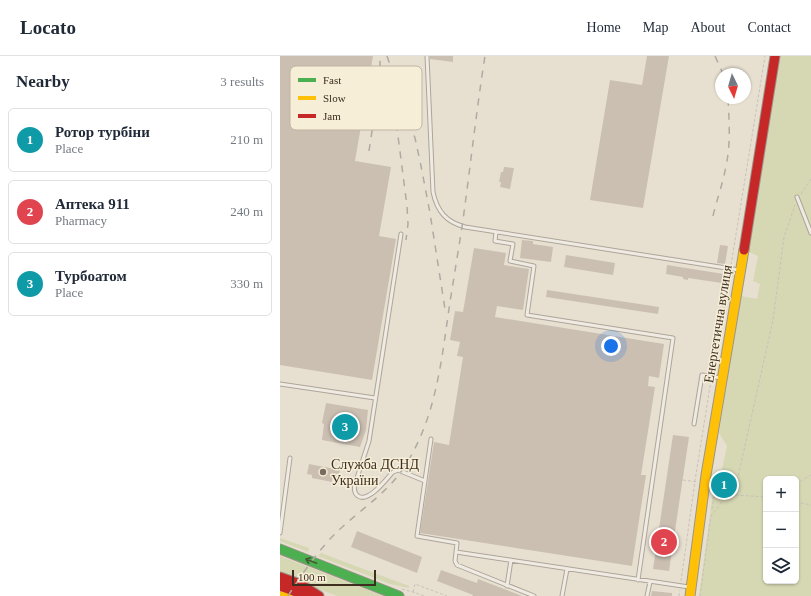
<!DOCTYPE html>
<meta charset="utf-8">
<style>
:root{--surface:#fff;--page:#f6f6f7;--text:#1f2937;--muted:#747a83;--line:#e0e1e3;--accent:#786c5e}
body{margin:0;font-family:Georgia,serif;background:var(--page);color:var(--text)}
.controls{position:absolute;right:12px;bottom:12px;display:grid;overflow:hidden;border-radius:6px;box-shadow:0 1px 3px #0004}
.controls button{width:36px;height:36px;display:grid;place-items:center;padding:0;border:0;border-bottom:1px solid var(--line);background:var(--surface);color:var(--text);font:20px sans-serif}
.compass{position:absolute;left:435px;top:12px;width:36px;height:36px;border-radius:50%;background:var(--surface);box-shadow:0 1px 3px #0004;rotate:175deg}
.scale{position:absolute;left:12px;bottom:10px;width:84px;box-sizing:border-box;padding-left:4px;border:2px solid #3d2e20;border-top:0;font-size:11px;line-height:14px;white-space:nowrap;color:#3d2e20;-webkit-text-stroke:3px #f7eed8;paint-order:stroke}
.you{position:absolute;left:331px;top:290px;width:14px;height:14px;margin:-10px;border:3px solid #fff;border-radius:50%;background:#1a73e8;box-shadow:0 0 0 6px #1a73e833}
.badge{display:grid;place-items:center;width:26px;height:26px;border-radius:50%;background:var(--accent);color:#fff;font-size:13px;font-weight:700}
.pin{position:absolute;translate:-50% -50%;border:2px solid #fff;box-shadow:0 1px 4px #0006}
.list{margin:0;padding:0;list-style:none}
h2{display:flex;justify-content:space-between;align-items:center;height:52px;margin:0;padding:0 16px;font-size:17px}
h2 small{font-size:13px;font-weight:400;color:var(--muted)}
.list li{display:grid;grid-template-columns:26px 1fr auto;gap:12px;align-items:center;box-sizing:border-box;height:64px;margin:0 8px 8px;padding:0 8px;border:1px solid var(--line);border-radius:6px}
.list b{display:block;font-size:15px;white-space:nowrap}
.list p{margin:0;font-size:13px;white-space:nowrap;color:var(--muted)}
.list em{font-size:13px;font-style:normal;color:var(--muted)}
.icon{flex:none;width:22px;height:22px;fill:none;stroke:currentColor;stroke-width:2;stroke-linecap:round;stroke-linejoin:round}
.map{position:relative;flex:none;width:531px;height:540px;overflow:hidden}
header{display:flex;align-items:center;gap:24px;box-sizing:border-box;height:56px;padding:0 20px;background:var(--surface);border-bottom:1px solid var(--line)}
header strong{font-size:19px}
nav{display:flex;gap:22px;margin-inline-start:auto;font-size:14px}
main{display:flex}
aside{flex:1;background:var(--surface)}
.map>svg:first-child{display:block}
.green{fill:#d6d7b3;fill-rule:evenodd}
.building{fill:#cbbfb2}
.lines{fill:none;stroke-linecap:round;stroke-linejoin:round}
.lane-casing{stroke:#ada599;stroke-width:5}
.fast-casing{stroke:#9c958a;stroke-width:11}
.slow-casing{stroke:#9c958a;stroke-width:11}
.jam-casing{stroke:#9c958a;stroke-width:11}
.path{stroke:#c8c2b9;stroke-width:1;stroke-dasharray:3 2;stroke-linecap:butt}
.lane{stroke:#efebe3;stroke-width:3}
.fast{stroke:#4caf50;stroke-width:9}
.slow{stroke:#ffc107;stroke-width:9}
.jam{stroke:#c62828;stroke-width:9}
.rail{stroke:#afaaa2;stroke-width:1.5;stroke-dasharray:7 7;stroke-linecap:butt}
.oneway{stroke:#425b31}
.poi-dot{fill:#786c5e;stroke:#f7eed8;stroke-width:1.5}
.labels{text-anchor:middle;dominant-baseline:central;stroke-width:3;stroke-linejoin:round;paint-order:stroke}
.street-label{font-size:14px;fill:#3d2e20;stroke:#f7eed8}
.poi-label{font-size:14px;fill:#3d2e20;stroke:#f7eed8;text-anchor:start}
.key{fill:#f7eed8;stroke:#bfb4a1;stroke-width:1}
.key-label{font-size:11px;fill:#3d2e20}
</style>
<header>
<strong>Locato</strong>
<nav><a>Home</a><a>Map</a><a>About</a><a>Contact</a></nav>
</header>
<main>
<aside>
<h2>Nearby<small>3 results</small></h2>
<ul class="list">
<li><span class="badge" style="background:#0f9aa8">1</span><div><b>Ротор турбіни</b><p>Place</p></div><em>210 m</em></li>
<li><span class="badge" style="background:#e0444e">2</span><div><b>Аптека 911</b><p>Pharmacy</p></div><em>240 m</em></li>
<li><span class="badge" style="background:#0f9aa8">3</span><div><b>Турбоатом</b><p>Place</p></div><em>330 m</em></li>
</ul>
</aside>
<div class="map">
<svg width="531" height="540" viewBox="0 0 531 540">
<rect width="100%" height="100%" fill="#e7e0d1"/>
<path class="green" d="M500,0h31v540h-112l14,-104 14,3 2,-18 -8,-3 6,-28 -8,-13 22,-137 16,3 3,-15 -7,-3 5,-25 -9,-4 8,-57zM486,423h30v102h-30z
M438,422l10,2 -2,12 -10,-2z
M0,482l29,10 -1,4 -28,-11z
M41,497l88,33v2l-19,-4 -72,-28z
M0,500l103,40h-46l-57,-22z"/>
<path class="building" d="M0,0h93l-18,105 36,6 -12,69 17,3 -24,141 -92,-15z
M150,0h23v6l-23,-3z
M367,0h22l-26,152 -53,-8 20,-120 32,5z
M224,111l10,1 -4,21 -10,-2 1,-5h-2l2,-10h2z
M242,184l11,1v3l20,3 -2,15 -31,-4z
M440,189l8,1 -3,18 -8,-1z
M194,192l32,5 -2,12 25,4 -6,41 -26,-4 -2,11 169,27 -5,34 -10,-2 -1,10 7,1 -14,88h5l-14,91 -212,-33 14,-91 15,3 14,-88 -6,-1 3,-14 -10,-2 5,-29 8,1z
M286,199l49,8 -2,12 -49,-8z
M387,209l57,9 -2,9 -34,-5v2l-5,-1v-2l-17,-3z
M267,234l112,17 -1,7 -112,-17z
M46,347l42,7 -2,20 -6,17 -38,-7 2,-16 -2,-1z
M393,379l16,2 -20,134 -16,-2z
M29,408l31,6 -3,10 -5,-1v3l-20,-4v-3l-5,-1z
M77,475l65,26 -5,16 -66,-26z
M161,514l36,13 1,-4 44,17h-50l1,-1 -36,-14z
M372,535l20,2v3h-21z"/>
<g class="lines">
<g class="lane-casing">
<path id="lane" d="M147,0l6,136c4,19 13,30 32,35l274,43
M517,141l14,36
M216,176l-1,9 18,3 -3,17 24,5 -7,49 146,23 -35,242
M121,178l-32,207 -14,43c-1,4 -1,9 3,12 10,7 27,-15 33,-22l2,-2 5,-2 27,11
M0,328l95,14
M414,368l8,-49 19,3
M151,383l-14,97 40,7 -2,18 2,4 77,31
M0,477l10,-75
M176,496l233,35
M227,530l4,-26
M282,540l5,-27
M367,540l3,-14"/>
</g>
<g class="fast-casing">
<path id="fast" d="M0,493l119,47"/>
</g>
<g class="slow-casing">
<path id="slow" d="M0,540h8
M410,540l16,-121 38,-225"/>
</g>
<g class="jam-casing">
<path id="jam" d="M464,194l31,-194
M0,521l20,7 19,12
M0,530l27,10"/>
</g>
<path class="path" d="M521,138l10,-15
M451,209l34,-209
M433,317l17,-99
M434,420l14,2
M403,424l15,2
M516,428l15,-9
M431,435l23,4 32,2
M454,439l39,-175 11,-83 11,-32
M516,446l15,3
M432,453l5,-32
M401,525l14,-100 16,-101
M122,533l11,3 11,4
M133,536l2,-8 32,12
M399,540l1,-6
M420,540l11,-80 14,-18 8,-3"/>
<use href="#lane" class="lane"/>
<use href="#fast" class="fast"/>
<use href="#slow" class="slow"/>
<use href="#jam" class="jam"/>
<path class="rail" d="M107,0l28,82 6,28 9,47 15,96
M435,0l8,18
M111,26l16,124 1,18 -2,16
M89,95l10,-66 1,-10v-19
M433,160c4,-17 10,-33 13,-50 5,-23 3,-46 2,-68
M8,540c14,-22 31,-47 50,-65 24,-23 53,-40 70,-70 29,-48 34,-105 42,-159 4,-25 8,-50 12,-75 8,-57 14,-114 23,-171"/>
</g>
<defs><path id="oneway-shaft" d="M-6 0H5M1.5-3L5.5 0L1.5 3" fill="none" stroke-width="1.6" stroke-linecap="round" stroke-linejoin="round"/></defs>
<use class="oneway" href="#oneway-shaft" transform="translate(31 505) rotate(-159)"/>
<circle class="poi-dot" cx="43" cy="416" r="4"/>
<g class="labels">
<g class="street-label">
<text transform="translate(438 268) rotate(-81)">Енергетична вулиця</text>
</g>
<g class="poi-label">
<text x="51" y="408">Служба ДСНД<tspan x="51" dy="16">України</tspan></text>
</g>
</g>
<rect x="10" y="10" width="132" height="64" rx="6" class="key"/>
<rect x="18" y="22" width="18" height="4" fill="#4caf50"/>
<rect x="18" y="40" width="18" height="4" fill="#ffc107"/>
<rect x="18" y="58" width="18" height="4" fill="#c62828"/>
<g class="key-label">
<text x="43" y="28">Fast</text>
<text x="43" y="46">Slow</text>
<text x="43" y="64">Jam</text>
</g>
</svg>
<div class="controls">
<button>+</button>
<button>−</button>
<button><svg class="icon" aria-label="layers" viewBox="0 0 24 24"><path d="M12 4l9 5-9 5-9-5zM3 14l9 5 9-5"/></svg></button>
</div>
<svg class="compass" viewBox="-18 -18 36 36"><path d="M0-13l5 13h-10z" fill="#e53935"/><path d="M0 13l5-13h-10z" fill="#747a83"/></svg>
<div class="scale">100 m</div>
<div class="you"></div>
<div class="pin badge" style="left:444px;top:429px;background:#0f9aa8">1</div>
<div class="pin badge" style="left:384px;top:486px;background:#e0444e">2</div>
<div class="pin badge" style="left:65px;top:371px;background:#0f9aa8">3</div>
</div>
</main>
